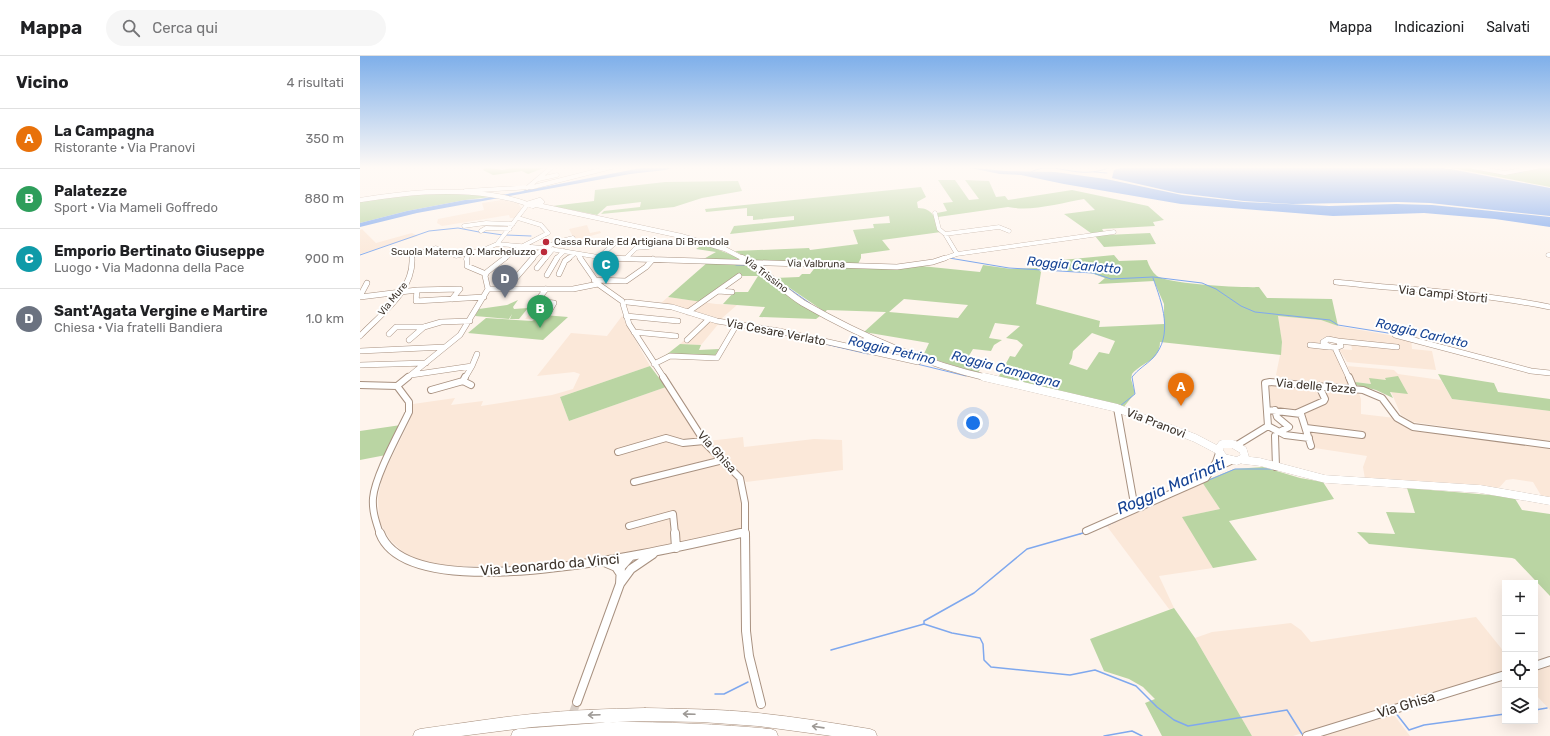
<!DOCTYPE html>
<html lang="it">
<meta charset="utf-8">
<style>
:root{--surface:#fff;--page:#f6f6f6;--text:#202124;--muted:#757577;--line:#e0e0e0;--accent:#bb2a3a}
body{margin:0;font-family:Rubik,sans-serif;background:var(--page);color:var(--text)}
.controls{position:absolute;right:12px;bottom:12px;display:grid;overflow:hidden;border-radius:0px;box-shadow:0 4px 16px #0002}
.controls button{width:36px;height:36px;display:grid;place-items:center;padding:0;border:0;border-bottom:1px solid var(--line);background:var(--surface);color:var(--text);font:20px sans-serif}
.you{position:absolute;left:613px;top:367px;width:14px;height:14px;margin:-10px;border:3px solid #fff;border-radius:50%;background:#1a73e8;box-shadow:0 0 0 6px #1a73e833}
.badge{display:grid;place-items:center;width:26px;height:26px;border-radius:50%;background:var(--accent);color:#fff;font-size:13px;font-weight:700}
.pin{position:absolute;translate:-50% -33px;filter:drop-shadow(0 1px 2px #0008)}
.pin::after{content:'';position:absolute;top:21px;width:14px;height:12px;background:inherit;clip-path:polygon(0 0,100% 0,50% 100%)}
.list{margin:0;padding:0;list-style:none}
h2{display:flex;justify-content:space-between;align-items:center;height:52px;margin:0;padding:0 16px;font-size:17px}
h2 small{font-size:13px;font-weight:400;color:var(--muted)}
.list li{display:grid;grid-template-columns:26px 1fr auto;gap:12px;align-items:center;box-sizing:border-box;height:60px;padding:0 16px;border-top:1px solid var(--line)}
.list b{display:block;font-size:15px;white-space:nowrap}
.list p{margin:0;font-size:13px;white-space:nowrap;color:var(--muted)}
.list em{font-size:13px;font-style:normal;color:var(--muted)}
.icon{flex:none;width:22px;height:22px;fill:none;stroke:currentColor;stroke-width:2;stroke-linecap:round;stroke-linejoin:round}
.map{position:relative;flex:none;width:1190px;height:680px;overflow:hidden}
header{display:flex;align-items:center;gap:24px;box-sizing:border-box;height:56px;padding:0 20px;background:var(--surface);border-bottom:1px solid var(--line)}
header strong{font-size:19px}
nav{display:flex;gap:22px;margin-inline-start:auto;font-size:14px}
.search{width:280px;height:36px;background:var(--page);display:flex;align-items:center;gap:10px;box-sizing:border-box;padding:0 14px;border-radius:22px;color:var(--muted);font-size:15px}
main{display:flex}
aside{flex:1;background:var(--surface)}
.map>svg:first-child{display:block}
.built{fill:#fbe8d9}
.green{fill:#bad5a3;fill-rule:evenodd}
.forest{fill:#a7cf82}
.water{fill:#7fa8ee}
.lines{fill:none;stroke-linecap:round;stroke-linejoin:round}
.stream-far1{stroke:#7fa8ee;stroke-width:1}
.stream{stroke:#7fa8ee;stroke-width:1.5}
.minor-tunnel{stroke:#d8cec6;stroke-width:8;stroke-dasharray:8 4.5;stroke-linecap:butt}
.minor-far3-casing{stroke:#a89180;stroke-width:4.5}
.minor-far2-casing{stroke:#a89180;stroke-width:6}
.minor-far1-casing{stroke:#a89180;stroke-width:8}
.minor-casing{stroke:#a89180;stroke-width:10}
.major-far2-casing{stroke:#a89180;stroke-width:5}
.major-far1-casing{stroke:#a89180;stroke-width:7}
.major-casing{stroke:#a89180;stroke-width:8}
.highway-casing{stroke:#a89180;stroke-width:1}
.minor-far3{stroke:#fff;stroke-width:4}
.minor-far2{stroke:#fff;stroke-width:5}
.minor-far1{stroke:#fff;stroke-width:6}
.minor{stroke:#fff;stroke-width:8}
.major-far2{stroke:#fff;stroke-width:4.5}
.major-far1{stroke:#fff;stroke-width:6}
.major{stroke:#fff;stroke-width:8}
.highway{fill:#fff;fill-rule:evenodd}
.oneway{stroke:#9e9a96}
.poi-dot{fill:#bb2a3a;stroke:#fff;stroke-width:1.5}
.labels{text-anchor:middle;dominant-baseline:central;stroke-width:4;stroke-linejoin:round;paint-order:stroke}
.far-poi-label{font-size:10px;fill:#3e352d;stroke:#fff;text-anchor:start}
.far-street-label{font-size:10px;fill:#3e352d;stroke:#fff}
.street-label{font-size:12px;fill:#3e352d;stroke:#fff}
.water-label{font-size:13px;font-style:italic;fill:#164394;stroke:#fff}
.near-street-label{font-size:14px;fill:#3e352d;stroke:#fff}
.near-water-label{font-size:16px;font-style:italic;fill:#164394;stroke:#fff}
</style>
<header>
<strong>Mappa</strong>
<div class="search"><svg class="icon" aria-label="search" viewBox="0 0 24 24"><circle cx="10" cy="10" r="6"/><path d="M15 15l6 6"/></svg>Cerca qui</div>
<nav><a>Mappa</a><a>Indicazioni</a><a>Salvati</a></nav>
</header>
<main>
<aside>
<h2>Vicino<small>4 risultati</small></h2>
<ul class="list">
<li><span class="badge" style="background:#e8710a">A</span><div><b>La Campagna</b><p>Ristorante · Via Pranovi</p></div><em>350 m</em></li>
<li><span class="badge" style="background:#2e9e5b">B</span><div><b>Palatezze</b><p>Sport · Via Mameli Goffredo</p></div><em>880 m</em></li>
<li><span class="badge" style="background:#0f9aa8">C</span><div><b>Emporio Bertinato Giuseppe</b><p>Luogo · Via Madonna della Pace</p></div><em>900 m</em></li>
<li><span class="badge" style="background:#6b7280">D</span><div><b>Sant'Agata Vergine e Martire</b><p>Chiesa · Via fratelli Bandiera</p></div><em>1.0 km</em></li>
</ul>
</aside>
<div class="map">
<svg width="1190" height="680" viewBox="0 0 1190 680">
<rect width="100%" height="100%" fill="#fef4ec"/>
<path class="built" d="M142,144l16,3 4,6 -5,9h-7l-1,-3 -67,11 -5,-3 1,-4 46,-9 -2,-7z
M227,169l3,8 10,-2 1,2 -21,6 -7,-2 -4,-8z
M2,173l14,14 36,-10 6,3 -58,18v-24z
M308,241l48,7 21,1 -16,14 -47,-14 -13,-2z
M178,247h12v5l-7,7 -9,4h-9z
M262,260l28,50 -90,31 9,24 97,-34 26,40 43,47 7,19v36l-149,32 -68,5h-72l-27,-3 -22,-10 -14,-13 -11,-19 -1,-23 4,-21 28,-57 3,-16 42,-6 -4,7 32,-4 -2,5 71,-11 21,-6 7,-15 -6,-2 -37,4 34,-43 36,3z
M918,260l43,4 17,6 73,13 1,10 20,2 4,19 -89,-8 -8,-13 13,1 -1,-7 49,4 -74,-10 -5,2 -1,3 13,7 16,36 -65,-6 -8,-4 6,-30z
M347,263l13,3 -19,23 -21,-1z
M987,310l47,4 4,4 43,6 11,19 98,12v31l-137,-20 -12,-7 -15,-35 -17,-1 3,5 -17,-2z
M908,328l90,7 3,8v15l34,4 6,5 149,25v50l-8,-1 -9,-15 -20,-3 -7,1 -8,9 -67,-7 -66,-3 -2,-12 4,-11 -59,-9 -9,-30 -24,-4 -4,-7z
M383,381l1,10 70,-8 28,1 1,30 -97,12 -4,-8 -34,-33z
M842,426l18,27 -37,8 30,51 -54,8 15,32 -5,1 -63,-84z
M1116,561l29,36v18l-212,65h-41l-57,-98 17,-6 79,-9 10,7 10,12z
M1190,610v44l-15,-16v-24z
M1034,659l16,21h-90l39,-11z"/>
<path class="green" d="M1111,111l39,7 31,-7h9v20l-98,-19z
M578,124h17l14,20 10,-1 -14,-19 24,1 7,16 9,-1 3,4 64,-10 76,16 16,14 -11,2 2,4 -53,3 4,6 44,-2 6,11 -52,3 -9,-11 -31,-22 31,-4 -11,-11c-23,4 -54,13 -76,8l-70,10 -1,-4 10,-2 -4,-8 10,-1z
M378,125l4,10 -40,7 -28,9 -73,7 3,-3 36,-4 1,-5 -34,4 -10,9 -45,-9 42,-5 1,-11 70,-8z
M561,131l5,10 -9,5 1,6c15,0 18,11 23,24l-59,8 8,10 -29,4v4l-3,6 -104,-2 -19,-11 74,-3 1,2 48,-6 -5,-14 21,-2 -1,-4 17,-1 -1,-7 -159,18 4,-8 60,-6v-4l-41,4v-4h-6v-8l-41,4 -1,-3z
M50,137l64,1 17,3 -26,3 -58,11 -47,12v-22z
M344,188l35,14 81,58 -4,3 -57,-2 6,-10 -42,-3 11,-12h14l10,-16h-18l-38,26 -34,-5 40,-35 -8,-1 16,-9 -20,-3z
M754,199l5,6 28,-1c2,6 5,12 10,16 11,8 86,12 102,11l8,11 65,1 6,27 -17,-6 -43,-4 4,26 -1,13 -121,-13c0,19 -18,20 -28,32l-1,5 4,14 -12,15 -125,-30 12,-22 5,1 8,-12 -6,-5 -11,-2 14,-12 -25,-3 -6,15 13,2 -8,5 -3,6 -18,-2 -6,10 16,5 -5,9 -55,-17 6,-13 -65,-11 22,-20 -59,-2 -2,2 -50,-34 24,-1 3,-3h8l7,-9 104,1 59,6 3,-7 28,4 26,-1 4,4 -5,32 64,17 -1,6 65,-3v-20l-10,-23 -56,3 7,-6 -14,-5 -51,-5 7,-4 17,-1 -2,-3zM544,243l64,6 -10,13 -69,-6zM732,277l23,8 -6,13 -10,-2 -12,18 -18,-6 3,-6 1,-7z
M158,244l-5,7 1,2 14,-1 -9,11h-9l2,-5 -3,5 -34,-3 4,-7 28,-4z
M184,259l24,2 -25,23 -75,-7 18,-15 46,3z
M320,288l21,1 -2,5 20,-1 -5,8 -48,-2z
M290,310l16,21 -97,34 -9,-24z
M1078,318l56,9 4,9 52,7v12l-98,-12z
M1038,320l10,18 -18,-2 3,6 -17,-8 -20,-5 -1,-3 16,2 -2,-6 17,2 -1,-2z
M41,369l-15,30 -26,5v-29z
M903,411l37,11 23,4 11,17 -105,22 28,39 -44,8 -31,-51 38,-8 -18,-27 32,-13z
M1047,432l107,9 8,13 28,4v82l-35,-37 -3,-1 -143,-14 -12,-12 38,2 -9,-22 29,1z
M814,552l21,30 57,98h-90l-17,-33 10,-4 -12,-12 -14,-8 -25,-8 -14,-32z"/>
<path class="forest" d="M126,111l16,3 15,-3h29l-18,7 -6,-3 -29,4 -10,-5z"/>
<path class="water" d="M286,111h29l-10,3 -35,4 -213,39 -57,14v-4l47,-12 58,-11 15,-1 38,-7z
M606,111l39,4 50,1 51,7 76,16 62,7 85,4 67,-2 36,1 118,12v10l-55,-8 -71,-6 -91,3 -152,-12 -117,-20 -43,-9 -21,-1z
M763,111h317l110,21v28l-120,-13 -32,-1 -106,2 -48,-3 -66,-8 -66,-15 2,-8z"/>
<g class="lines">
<path class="stream-far1" d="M1093,111h7
M671,116c16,-9 32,-1 49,0 11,1 21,-1 31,-5
M734,116l13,1
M1153,117l9,-1
M164,135l7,-2
M122,176l21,3
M146,179l25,1
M0,199l69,-24 29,-3 21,4
M589,202l60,10 84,5 18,6 42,-2 49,6 14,6 25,17 14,6 75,8 8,5 56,9
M376,209h13
M400,210l7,-1
M424,229l27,19
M452,285l56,13
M557,308l49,12
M760,350l15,-12 -3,-17c6,-8 14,-12 21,-19 21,-23 9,-55 0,-80
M842,427l33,-14h37
M746,470l11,-5
M720,478l3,-1"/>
<path class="stream" d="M564,568v-3l50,-28 53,-44 56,-16
M471,594l93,-26 28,9 28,5 3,6 1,16 7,7 79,8 25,-5 41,16 21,21 17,13 14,6 99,-16 15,24
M355,638h9l24,-12
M1175,654l12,-2
M1035,656l14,18 15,-5 81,-11
M744,680l28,-5 10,5"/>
<path class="minor-tunnel" d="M204,680l13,-34"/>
<g class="minor-far3-casing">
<path id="minor-far3" d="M1086,111h5
M1113,111l32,6 32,-6
M179,123l18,-4
M167,132l25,-21
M105,135l68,-4 79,-20
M575,157l4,16 6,5 12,20 -15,5
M104,170l22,-3 27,1
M121,175l5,-3 24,1
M585,178l54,-7 10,4
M137,188l30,-39
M597,198l157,-22
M218,199l3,4
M1188,199h2
M238,202l16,-14
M266,202l10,-10 13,-1
M52,203v-4l24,-7 20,8 27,-6 14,-6 47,4 61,10 30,1
M106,203l4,-6
M144,203l13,-10 31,-16 -7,-8 -23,-7
M172,203c11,-13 25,-17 41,-21
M185,203l8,-10
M196,203l8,-8
M208,203l6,-5"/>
</g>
<g class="minor-far2-casing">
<path id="minor-far2" d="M107,202v8l19,8
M220,202l18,26 24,17
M244,202l293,9 36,-5 12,-4
M177,212l8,-10
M199,218l6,-13 4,-3
M187,219l10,-17
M234,224l32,1 20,-14 7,-8
M976,226c71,8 144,11 214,25
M147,232l26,-30
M128,233l-3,-13 2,-4 18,-14
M128,233h85l25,-5
M186,233l-9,12 17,2 -7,12
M358,235l14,1
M0,240l7,-13
M0,241l57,-7
M92,243l8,-10 -43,1 -1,11 68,-4
M267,246l45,5 45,14 62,10 139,31 3,-3
M263,248l6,20 35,54
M328,256l51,-36
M266,260l52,5
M274,276l42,4
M29,278l7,-7h28l17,-5 29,-1
M1035,279l136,36 19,2
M0,280c21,-22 54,-45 52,-78
M968,283l10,2 3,5c-7,3 -13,1 -18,-4z
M49,284l15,-13
M327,284l22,-21
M978,285l59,6
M950,289l18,2
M488,290l22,-7
M503,292l27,-1
M975,292l14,30
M0,295l85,-4
M294,308l16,-8 47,2 20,-34
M0,309l66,-2
M51,319l61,-9 5,-12
M47,322l53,-43 28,-46
M105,322l7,-12"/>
</g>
<g class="minor-far1-casing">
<path id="minor-far1" d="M105,321l-2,4 8,4
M303,321l43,67 34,34 5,25v31
M989,321l5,12
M0,329l37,1 11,-9
M71,334l32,-9
M757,352l16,90 9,9
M907,354l34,4 10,32
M915,354l2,7 12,10 -10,5
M937,357l27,-12 1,-2 -6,-13
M908,370l17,9 24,3
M946,372l56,7
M915,380l1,31
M877,389l31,-19 -3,-43 5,-1 93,8 19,8 15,20 16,9 137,18
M258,396l48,-14 17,5 21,-2
M852,414l19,-9
M274,426l89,-22
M269,470l44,-12 2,20
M726,475l120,-53 10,-16 3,-9
M20,478c-4,-12 -8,-23 -7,-36 2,-22 26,-65 36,-86v-10l-12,-16
M377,478l8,-2"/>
</g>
<g class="minor-casing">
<path id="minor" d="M20,477c30,80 297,14 361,0
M315,477l1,15
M385,477l1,98 3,25 12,48
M244,506l12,5 4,6
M260,528l1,-17 9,-10
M1175,610l15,-5
M217,646l43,-118 11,-15 22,-15
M947,680l198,-61"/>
</g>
<g class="major-far2-casing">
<path id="major-far2" d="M0,144c44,-7 87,-12 131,-5 12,2 25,4 36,9
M180,144l2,2 -9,4 -6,-2z
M177,149l144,31 44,13 19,10"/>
</g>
<g class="major-far1-casing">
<path id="major-far1" d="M382,202c23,12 40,32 61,45 59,34 119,60 185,75"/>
</g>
<g class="major-casing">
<path id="major" d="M624,321l133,31 78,30 23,12
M862,388h11l10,6 2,7 -8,4 -13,-3 -6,-8z
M883,404l17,2 65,17 155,10 70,12"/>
</g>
<g class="highway-casing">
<path id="highway" d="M285,652c38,1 75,1 113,5 38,4 75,10 112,16l5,2 2,5h-45l-74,-10 -57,-4 -56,-1 -56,2 -57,4 -71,9h-48l2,-5 5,-2c37,-5 74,-11 112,-15 38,-4 75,-5 113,-6z
M253,666c53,0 105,2 158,7l5,2 2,5h-267l2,-5 5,-2z"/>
</g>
<use href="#minor-far3" class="minor-far3"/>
<use href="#minor-far2" class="minor-far2"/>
<use href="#minor-far1" class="minor-far1"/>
<use href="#minor" class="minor"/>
<use href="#major-far2" class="major-far2"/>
<use href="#major-far1" class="major-far1"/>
<use href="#major" class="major"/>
<use href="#highway" class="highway"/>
</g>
<defs><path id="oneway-shaft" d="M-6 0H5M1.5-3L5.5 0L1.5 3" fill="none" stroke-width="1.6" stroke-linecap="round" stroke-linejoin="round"/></defs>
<g class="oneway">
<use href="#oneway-shaft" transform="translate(329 658) rotate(-178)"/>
<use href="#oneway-shaft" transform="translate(234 659) rotate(178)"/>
<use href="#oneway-shaft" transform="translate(458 671) rotate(-172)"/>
</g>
<linearGradient id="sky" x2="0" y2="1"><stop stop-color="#7eafea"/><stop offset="0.54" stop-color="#fffaf6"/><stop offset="1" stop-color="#fffaf6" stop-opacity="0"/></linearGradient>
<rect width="1190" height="206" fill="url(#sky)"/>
<g class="poi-dot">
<circle cx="186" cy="186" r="4"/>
<circle cx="184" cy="196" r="4"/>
</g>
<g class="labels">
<g class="far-poi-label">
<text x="194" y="186">Cassa Rurale Ed Artigiana Di Brendola</text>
<text x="176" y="196" text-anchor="end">Scuola Materna O. Marcheluzzo</text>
</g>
<g class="far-street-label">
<text transform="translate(456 208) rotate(1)">Via Valbruna</text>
<text transform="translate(406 219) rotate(37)">Via Trissino</text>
<text transform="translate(33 243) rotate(-51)">Via Mure</text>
</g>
<g class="street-label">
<text transform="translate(1083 238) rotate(6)">Via Campi Storti</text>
<text transform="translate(416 276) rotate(11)">Via Cesare Verlato</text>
<text transform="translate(956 330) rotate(5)">Via delle Tezze</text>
<text transform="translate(796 367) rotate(21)">Via Pranovi</text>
<text transform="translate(357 396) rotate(48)">Via Ghisa</text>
</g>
<g class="water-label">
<text transform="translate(714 209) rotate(5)">Roggia Carlotto</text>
<text transform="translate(1062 277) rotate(13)">Roggia Carlotto</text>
<text transform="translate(532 294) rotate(13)">Roggia Petrino</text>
<text transform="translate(646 313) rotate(15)">Roggia Campagna</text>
</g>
<g class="near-street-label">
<text transform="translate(190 509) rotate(-5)">Via Leonardo da Vinci</text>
<text transform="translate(1046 649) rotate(-17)">Via Ghisa</text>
</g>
<g class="near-water-label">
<text transform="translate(811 430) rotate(-24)">Roggia Marinati</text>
</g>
</g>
</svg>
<div class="controls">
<button>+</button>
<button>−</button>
<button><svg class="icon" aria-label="locate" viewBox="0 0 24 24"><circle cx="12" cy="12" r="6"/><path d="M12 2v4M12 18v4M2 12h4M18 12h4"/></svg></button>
<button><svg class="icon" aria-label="layers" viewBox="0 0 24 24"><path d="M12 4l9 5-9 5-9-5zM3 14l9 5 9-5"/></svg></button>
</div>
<div class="you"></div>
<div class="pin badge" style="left:821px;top:350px;background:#e8710a">A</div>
<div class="pin badge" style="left:180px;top:272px;background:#2e9e5b">B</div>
<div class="pin badge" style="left:246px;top:228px;background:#0f9aa8">C</div>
<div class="pin badge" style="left:145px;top:242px;background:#6b7280">D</div>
</div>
</main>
